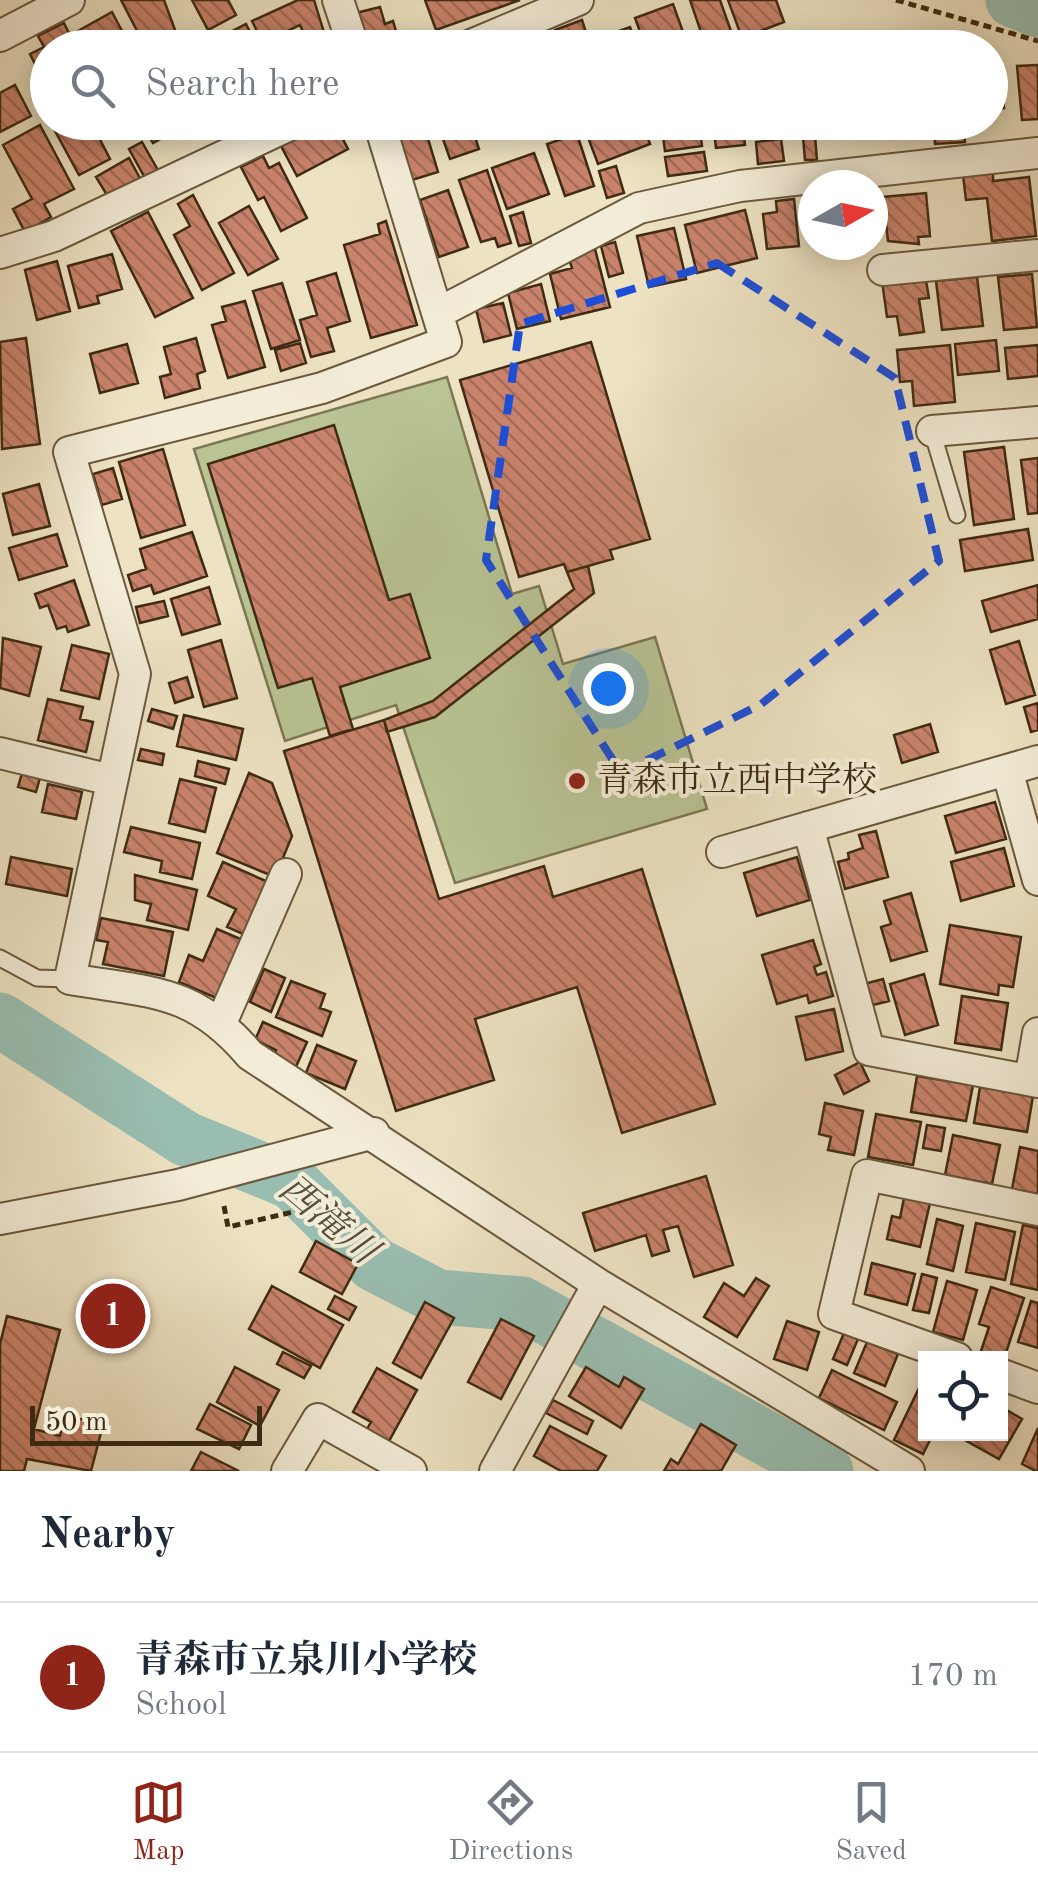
<!DOCTYPE html>
<meta charset="utf-8">
<style>
:root{--surface:#fff;--page:#f6f6f7;--text:#1f2937;--muted:#747a83;--line:#e0e1e3;--accent:#8f2418}
body{margin:0;font-family:"Old Standard TT","Noto Serif JP",serif;background:var(--page);color:var(--text)}
.controls{position:absolute;right:30px;bottom:30px;display:grid;overflow:hidden;border-radius:0px;box-shadow:0 5px 25px #0003}
.controls button{width:90px;height:90px;display:grid;place-items:center;padding:0;border:0;border-bottom:2px solid var(--line);background:var(--surface);color:var(--text);font:50px sans-serif}
.compass{position:absolute;left:798px;top:170px;width:90px;height:90px;border-radius:50%;background:var(--surface);box-shadow:0 5px 25px #0003;rotate:81deg}
.scale{position:absolute;left:30px;bottom:25px;width:232px;box-sizing:border-box;padding-left:10px;border:5px solid #3e2b11;border-top:0;font-size:28px;line-height:35px;white-space:nowrap;color:#3e2b11;-webkit-text-stroke:8px #f3ecd7;paint-order:stroke}
.you{position:absolute;left:608px;top:688px;width:35px;height:35px;margin:-25px;border:8px solid #fff;border-radius:50%;background:#1a73e8;box-shadow:0 0 0 15px #1a73e833}
.badge{display:grid;place-items:center;width:65px;height:65px;border-radius:50%;background:var(--accent);color:#fff;font-size:32px;font-weight:700}
.pin{position:absolute;translate:-50% -50%;border:5px solid #fff;box-shadow:0 2px 10px #0006}
.list{margin:0;padding:0;list-style:none}
h2{display:flex;justify-content:space-between;align-items:center;height:130px;margin:0;padding:0 40px;font-size:42px}
h2 small{font-size:32px;font-weight:400;color:var(--muted)}
.list li{display:grid;grid-template-columns:65px 1fr auto;gap:30px;align-items:center;box-sizing:border-box;height:150px;padding:0 40px;border-top:2px solid var(--line)}
.list b{display:block;font-size:38px;white-space:nowrap}
.list p{margin:0;font-size:32px;white-space:nowrap;color:var(--muted)}
.list em{font-size:32px;font-style:normal;color:var(--muted)}
.icon{flex:none;width:55px;height:55px;fill:none;stroke:currentColor;stroke-width:2;stroke-linecap:round;stroke-linejoin:round}
.map{position:relative;flex:none;width:1038px;height:1471px;overflow:hidden}
.search{position:absolute;background:var(--surface);box-shadow:0 5px 25px #0003;left:30px;right:30px;top:30px;height:110px;display:flex;align-items:center;gap:25px;box-sizing:border-box;padding:0 35px;border-radius:55px;color:var(--muted);font-size:38px}
.sheet{height:280px;background:var(--surface)}
nav{display:flex;justify-content:space-around;align-items:center;box-sizing:border-box;height:140px;border-top:2px solid var(--line);background:var(--surface);font-size:28px;color:var(--muted)}
nav a{display:grid;justify-items:center;gap:5px}
nav .on{color:var(--accent)}
.map>svg:first-child{display:block}
.green{fill:#b9c393;stroke:#7c7752;stroke-width:2.5}
.lines{fill:none;stroke-linecap:round;stroke-linejoin:round}
.river{stroke:#99beb1;stroke-width:55}
.building{fill:url(#building-back-hatch);stroke:#3e2b11;stroke-width:2.5}
.service-casing{stroke:#6a593d;stroke-width:19}
.minor-casing{stroke:#6a593d;stroke-width:34}
.path{stroke:#3e2b11;stroke-width:5;stroke-dasharray:8 5;stroke-linecap:butt}
.service{stroke:#f3ecd7;stroke-width:15}
.minor{stroke:#f3ecd7;stroke-width:30}
.marked{fill:none;stroke:#1d4ed8;stroke-width:8;stroke-dasharray:20 12;stroke-linejoin:round}
.poi-dot{fill:#8f2418;stroke:#f3ecd7;stroke-width:4}
.labels{text-anchor:middle;dominant-baseline:central;stroke-width:8;stroke-linejoin:round;paint-order:stroke}
.poi-label{font-size:35px;fill:#3e2b11;stroke:#f3ecd7;text-anchor:start}
.water-label{font-size:38px;font-style:italic;fill:#555039;stroke:#f3ecd7}
</style>
<div class="map">
<svg width="1038" height="1471" viewBox="0 0 1038 1471">
<defs>
<pattern id="building-back-hatch" width="6" height="6" patternUnits="userSpaceOnUse" patternTransform="scale(2.5)"><rect width="6" height="6" fill="#c9836c"/><path d="M-1 5l2 2M0 0l6 6M5-1l2 2" fill="none" stroke="#a56b57"/></pattern>
</defs>
<rect width="100%" height="100%" fill="#ede2c2"/>
<filter id="stains"><feTurbulence type="fractalNoise" baseFrequency=".002" numOctaves="4"/><feColorMatrix values="0 0 0 0 .2 0 0 0 0 .09 0 0 0 0 .02 0 0 0 .5 -.17"/></filter>
<radialGradient id="worn" r=".72"><stop offset=".6" stop-color="#630" stop-opacity="0"/><stop offset="1" stop-color="#630" stop-opacity=".3"/></radialGradient>
<path class="green" d="M447,377l65,217 27,-8 24,78 92,-27 52,172 -252,74 -59,-178 -111,36 -91,-292z"/>
<g class="lines">
<path class="river" d="M1013,0l25,10
M0,1020l186,119 106,43 82,82 64,33 84,7 304,167"/>
</g>
<path class="building" d="M121,0h43l11,30 -13,7 4,7 -20,4z
M192,0h36l8,15 -28,15z
M298,0h16l12,39 -16,8 -10,-22 -37,18 -11,-22z
M425,0h95l-84,30z
M690,0h30l12,34 -27,10z
M728,0h48l8,22 -42,16z
M673,4l15,42 -42,2 -11,-30z
M380,7l5,17 8,-3 7,24 -33,3 -11,-35z
M112,12l19,36h-45l-8,-17z
M582,20l9,28h-30l-6,-18z
M64,23l12,25h-28v42l-18,-36 14,-7 -6,-11z
M246,24l12,24h-44l-3,-6z
M630,27l8,21h-39l-3,-9z
M990,62h10l4,46 -14,1z
M1038,65v54l-16,1 -5,-54z
M15,85l16,31 -31,16v-39z
M70,122h21l19,37 -31,16 -24,-44z
M191,122l-38,21 -8,-13 -15,8 -7,-14z
M326,122h8l14,27 -51,27 -16,-30z
M391,122h32l15,50 -29,9z
M437,122h33l9,27 -29,10z
M612,122h30l8,22 -52,20 -12,-32z
M661,122h38l3,24 -37,5z
M713,122h29l3,23 -29,3z
M758,122h32l1,8 -32,3z
M889,122h35l1,12 -17,2 -1,-8 -17,2z
M934,122h29l2,20 -30,2z
M40,125l34,64 -30,15 7,13 -26,15 -12,-23 19,-10 -29,-54z
M577,134l17,52 -29,10 -18,-52z
M815,136l2,24h-12l-2,-23z
M781,139l3,22 -26,3 -2,-22z
M142,142l17,30 -13,8 -17,-31z
M704,152l3,19 -39,5 -3,-19z
M534,153l15,41 -42,15 -15,-41z
M263,156l6,12 10,-5 28,55 -26,13 -17,-34 -6,3 -17,-33z
M129,158l13,24 -32,18 -14,-23z
M616,166l8,27 -17,5 -8,-27z
M487,170l24,73 -13,4 -3,-9 -14,4 -22,-62z
M993,172v9l36,-4 7,59 -44,5 -5,-43 -21,2 -3,-25z
M448,190l20,57 -29,10 -19,-57z
M926,193l4,43 -12,1 1,7 -31,-3 -5,-44z
M193,195l41,78 -32,17 -28,-55 16,-9 -12,-22z
M794,199l5,47 -32,3 -4,-35 14,-2 -1,-11z
M249,206l29,53 -30,16 -29,-52z
M745,210l12,48 -60,15 -12,-48z
M148,212l45,86 -38,19 -44,-86z
M523,212l8,31 -12,3 -9,-30z
M386,221l31,104 -46,13 -27,-93 36,-11 -2,-10z
M674,228l12,51 -37,8 -12,-51z
M615,242l8,31 -14,4 -8,-31z
M595,249l15,58 -49,12 -11,-45 22,-6 -4,-12z
M112,254l10,35 -25,7 2,7 -20,5 -11,-42z
M57,261l13,50 -33,9 -12,-50z
M336,273l14,48 -23,7 7,23 -23,6 -11,-37 17,-5 -10,-33z
M1032,274l5,53 -33,3 -6,-53z
M925,275l4,23 -10,1 5,33 -24,3 -3,-19 -10,1 -5,-36z
M977,277l6,49 -41,4 -6,-49z
M282,283l18,57 -29,9 -18,-58z
M541,284l9,37 -33,8 -9,-36z
M245,301l20,66 -37,11 -16,-53 14,-4 -4,-14z
M503,303l8,32 -27,7 -8,-33z
M26,338l14,106 -38,5 -2,-107z
M196,338l9,33 -8,3 3,14 -35,10 -5,-21 11,-3 -7,-27z
M996,340l3,31 -41,4 -3,-31z
M591,342l59,197 -40,11 3,9 -25,7 -21,6 -3,-8 -45,13 -59,-197z
M300,343l6,20 -25,8 -6,-21z
M127,344l11,39 -38,10 -10,-39z
M950,345l5,57 -41,4 -2,-25 -12,1 -3,-32z
M1038,345v31l-30,3 -3,-31z
M334,425l55,175 21,-6 20,64 -90,29 13,42 -23,7 -18,-58 -34,10 -70,-224z
M1004,447l10,72 -40,6 -10,-73z
M163,449l22,76 -44,13 -22,-76z
M1038,458v55l-10,1 -7,-54z
M113,468l9,31 -20,6 -9,-31z
M39,484l11,42 -37,9 -10,-41z
M1028,529l5,31 -68,11 -5,-31z
M192,532l15,44 -53,18 -3,-9 -18,6 -5,-16 18,-6 -6,-20z
M57,534l10,32 -48,14 -10,-32z
M588,566l6,27 -159,124 -48,15 -3,-12 49,-19 141,-112 -7,-17z
M74,580l15,45 -21,7 -2,-6 -9,3 -9,-24 -8,3 -5,-14z
M1038,585v34l-47,13 -9,-31z
M209,587l11,37 -38,11 -11,-36z
M164,601l4,15 -28,7 -4,-16z
M3,638l38,9 -12,49 -29,-8z
M221,640l16,58 -33,9 -16,-57z
M1019,641l16,54 -29,9 -16,-54z
M72,645l37,9 -10,45 -38,-9z
M187,677l6,20 -18,6 -6,-20z
M48,699l35,8 -3,12 13,3 -7,30 -48,-12z
M1038,703v27l-7,2 -7,-25z
M152,709l25,7 -4,13 -25,-8z
M184,715l59,14 -7,31 -59,-14z
M384,720l55,179 105,-33 9,31 89,-28 73,235 -93,29 -45,-146 -102,32 19,61 -98,31 -112,-360z
M930,724l8,28 -36,11 -8,-28z
M141,749l23,5 -2,11 -24,-5z
M198,761l31,8 -4,15 -30,-8z
M23,770l18,4 -5,18 -18,-5z
M249,773l23,10 20,53 -17,41 -58,-24z
M180,779l36,9 -11,44 -36,-9z
M48,784l34,8 -6,27 -34,-7z
M995,802l11,37 -50,14 -11,-37z
M131,827l69,16 -8,36 -32,-7 2,-11 -38,-9z
M876,831l12,46 -43,12 -7,-27 11,-3 -1,-6 15,-5 -4,-13z
M1004,848l10,38 -53,15 -10,-39z
M11,857l61,12 -5,27 -61,-12z
M797,857l13,43 -53,16 -13,-43z
M223,862l45,20 -16,56 -25,-11 9,-18 -28,-13z
M135,875l62,15 -9,40 -41,-10 4,-16 -16,-4z
M911,893l16,58 -36,10 -10,-34 10,-3 -7,-23z
M101,918l72,14 -9,44 -61,-12 5,-22 -12,-2z
M950,925l71,12 -8,50 -14,-2 -1,10 -58,-11z
M217,929l28,12 -24,59 -42,-18 10,-27 14,6z
M813,940l8,24 -7,3 3,8 9,-3 7,24 -24,7 -2,-8 -30,9 -15,-49z
M264,969l21,9 -14,34 -21,-10z
M924,974l14,51 -33,10 -15,-51z
M883,979l6,22 -20,5 -5,-22z
M291,981l34,13 -5,14 11,4 -9,24 -46,-19z
M962,996l46,7 -7,47 -46,-7z
M834,1009l9,42 -37,9 -10,-43z
M263,1022l44,20 -12,27 -23,-10 4,-9 -21,-10z
M317,1045l39,16 -11,28 -39,-16z
M860,1062l9,19 -25,13 -9,-19z
M917,1076l56,9 -7,36 -55,-9z
M980,1087l53,9 -6,36 -53,-9z
M825,1103l38,8 -9,44 -26,-5 3,-13 -12,-3z
M876,1114l45,8 -8,43 -45,-8z
M927,1125l18,3 -4,23 -18,-3z
M953,1135l47,10 -8,39 -47,-9z
M1020,1147l18,4v43l-26,-5z
M706,1176l27,89 -39,12 -16,-51 -15,4 6,21 -17,5 -6,-21 -51,16 -12,-38z
M904,1198l26,5 -10,44 -33,-8 5,-23 8,2z
M937,1219l26,7 -10,45 -26,-7z
M976,1223l39,9 -10,48 -39,-8z
M1023,1225l15,3v62l-27,-6z
M316,1241l42,23 -16,30 -42,-22z
M872,1263l43,11 -8,31 -42,-11z
M922,1274l15,4 -8,35 -16,-3z
M756,1278l13,8 -32,51 -33,-20 20,-34 20,13z
M947,1281l30,9 -14,50 -30,-8z
M272,1286l71,39 -23,43 -71,-39z
M991,1287l33,11 -20,61 -23,-8 8,-24 -10,-3z
M335,1296l21,11 -7,13 -21,-11z
M1031,1301l7,2v45l-20,-6z
M425,1302l29,16 -33,60 -28,-15z
M7,1316l53,14 -26,99 26,7 5,-21 38,10 -12,46 -64,-12 -3,12h-24v-127z
M501,1319l33,17 -33,63 -33,-17z
M787,1321l32,11 -12,38 -33,-11z
M844,1333l14,6 -11,26 -14,-6z
M867,1342l31,12 -13,32 -31,-13z
M283,1352l28,14 -7,12 -27,-14z
M235,1367l44,23 -19,36 -43,-24z
M586,1367l33,20 5,-10 20,12 -23,39 -52,-32z
M377,1368l40,22 -28,51 -22,-12 4,-7 -18,-10z
M832,1370l65,32 -13,28 -65,-32z
M920,1386l6,3v45h7l-10,20 -29,-14z
M553,1400l40,21 -6,13 -41,-21z
M210,1404l41,21 -12,24 -42,-20z
M1000,1406l22,13 -23,40 -45,-25h46z
M701,1424l35,21 -15,26h-57l7,-12 7,5z
M550,1426l56,30 -9,15h-36l-27,-15z
M1038,1428v43h-2l-14,-7z
M201,1452l38,19h-48z"/>
<g class="lines">
<g class="service-casing">
<path id="service" d="M932,431l25,84
M0,958l37,20 33,1"/>
</g>
<g class="minor-casing">
<path id="minor" d="M338,0l16,48
M0,36l69,-36
M464,48l114,-48
M379,122l67,220 -124,46 -253,64 66,222 -65,305c81,14 123,9 180,76l348,229 311,187
M0,253l54,-17 242,-114
M883,270l155,-15
M438,313l201,-105 101,-22 298,-33
M932,431l106,-9
M0,753l111,27
M1007,770l31,110
M808,827l61,223 169,32
M722,852l316,-91
M222,1021l64,-147
M1030,1080l8,-47
M0,1219l178,-34 196,-52
M957,1358l-123,-44 33,-139 171,35
M1000,1374l38,14
M287,1471l31,-52 93,52
M495,1471l103,-187"/>
</g>
<path class="path" d="M896,0l142,41
M224,1206l4,21 69,-16 16,-30"/>
<use href="#service" class="service"/>
<use href="#minor" class="minor"/>
</g>
<path class="marked" d="M717,263l178,115 44,183 -179,144 -139,68 -135,-213 34,-236z"/>
<circle class="poi-dot" cx="577" cy="781" r="10"/>
<g class="labels">
<g class="poi-label">
<text x="597" y="781">青森市立西中学校</text>
</g>
<g class="water-label">
<text transform="translate(327 1221) rotate(40)">西滝川</text>
</g>
</g>
<rect width="100%" height="100%" filter="url(#stains)"/>
<rect width="100%" height="100%" fill="url(#worn)"/>
</svg>
<div class="controls">
<button><svg class="icon" aria-label="locate" viewBox="0 0 24 24"><circle cx="12" cy="12" r="6"/><path d="M12 2v4M12 18v4M2 12h4M18 12h4"/></svg></button>
</div>
<svg class="compass" viewBox="-18 -18 36 36"><path d="M0-13l5 13h-10z" fill="#e53935"/><path d="M0 13l5-13h-10z" fill="#747a83"/></svg>
<div class="scale">50 m</div>
<div class="you"></div>
<div class="pin badge" style="left:113px;top:1316px">1</div>
<div class="search"><svg class="icon" aria-label="search" viewBox="0 0 24 24"><circle cx="10" cy="10" r="6"/><path d="M15 15l6 6"/></svg>Search here</div>
</div>
<section class="sheet">
<h2>Nearby<small></small></h2>
<ul class="list">
<li><span class="badge">1</span><div><b>青森市立泉川小学校</b><p>School</p></div><em>170 m</em></li>
</ul>
</section>
<nav>
<a class="on"><svg class="icon" aria-label="map" viewBox="0 0 24 24"><path d="M3 6l6-2 6 2 6-2v14l-6 2-6-2-6 2zM9 4v14M15 6v14"/></svg>Map</a>
<a><svg class="icon" aria-label="directions" viewBox="0 0 24 24"><path d="M12 3l9 9-9 9-9-9zM9 14v-3h6M13 9l2 2-2 2"/></svg>Directions</a>
<a><svg class="icon" aria-label="saved" viewBox="0 0 24 24"><path d="M7 4h10v16l-5-4-5 4z"/></svg>Saved</a>
</nav>
